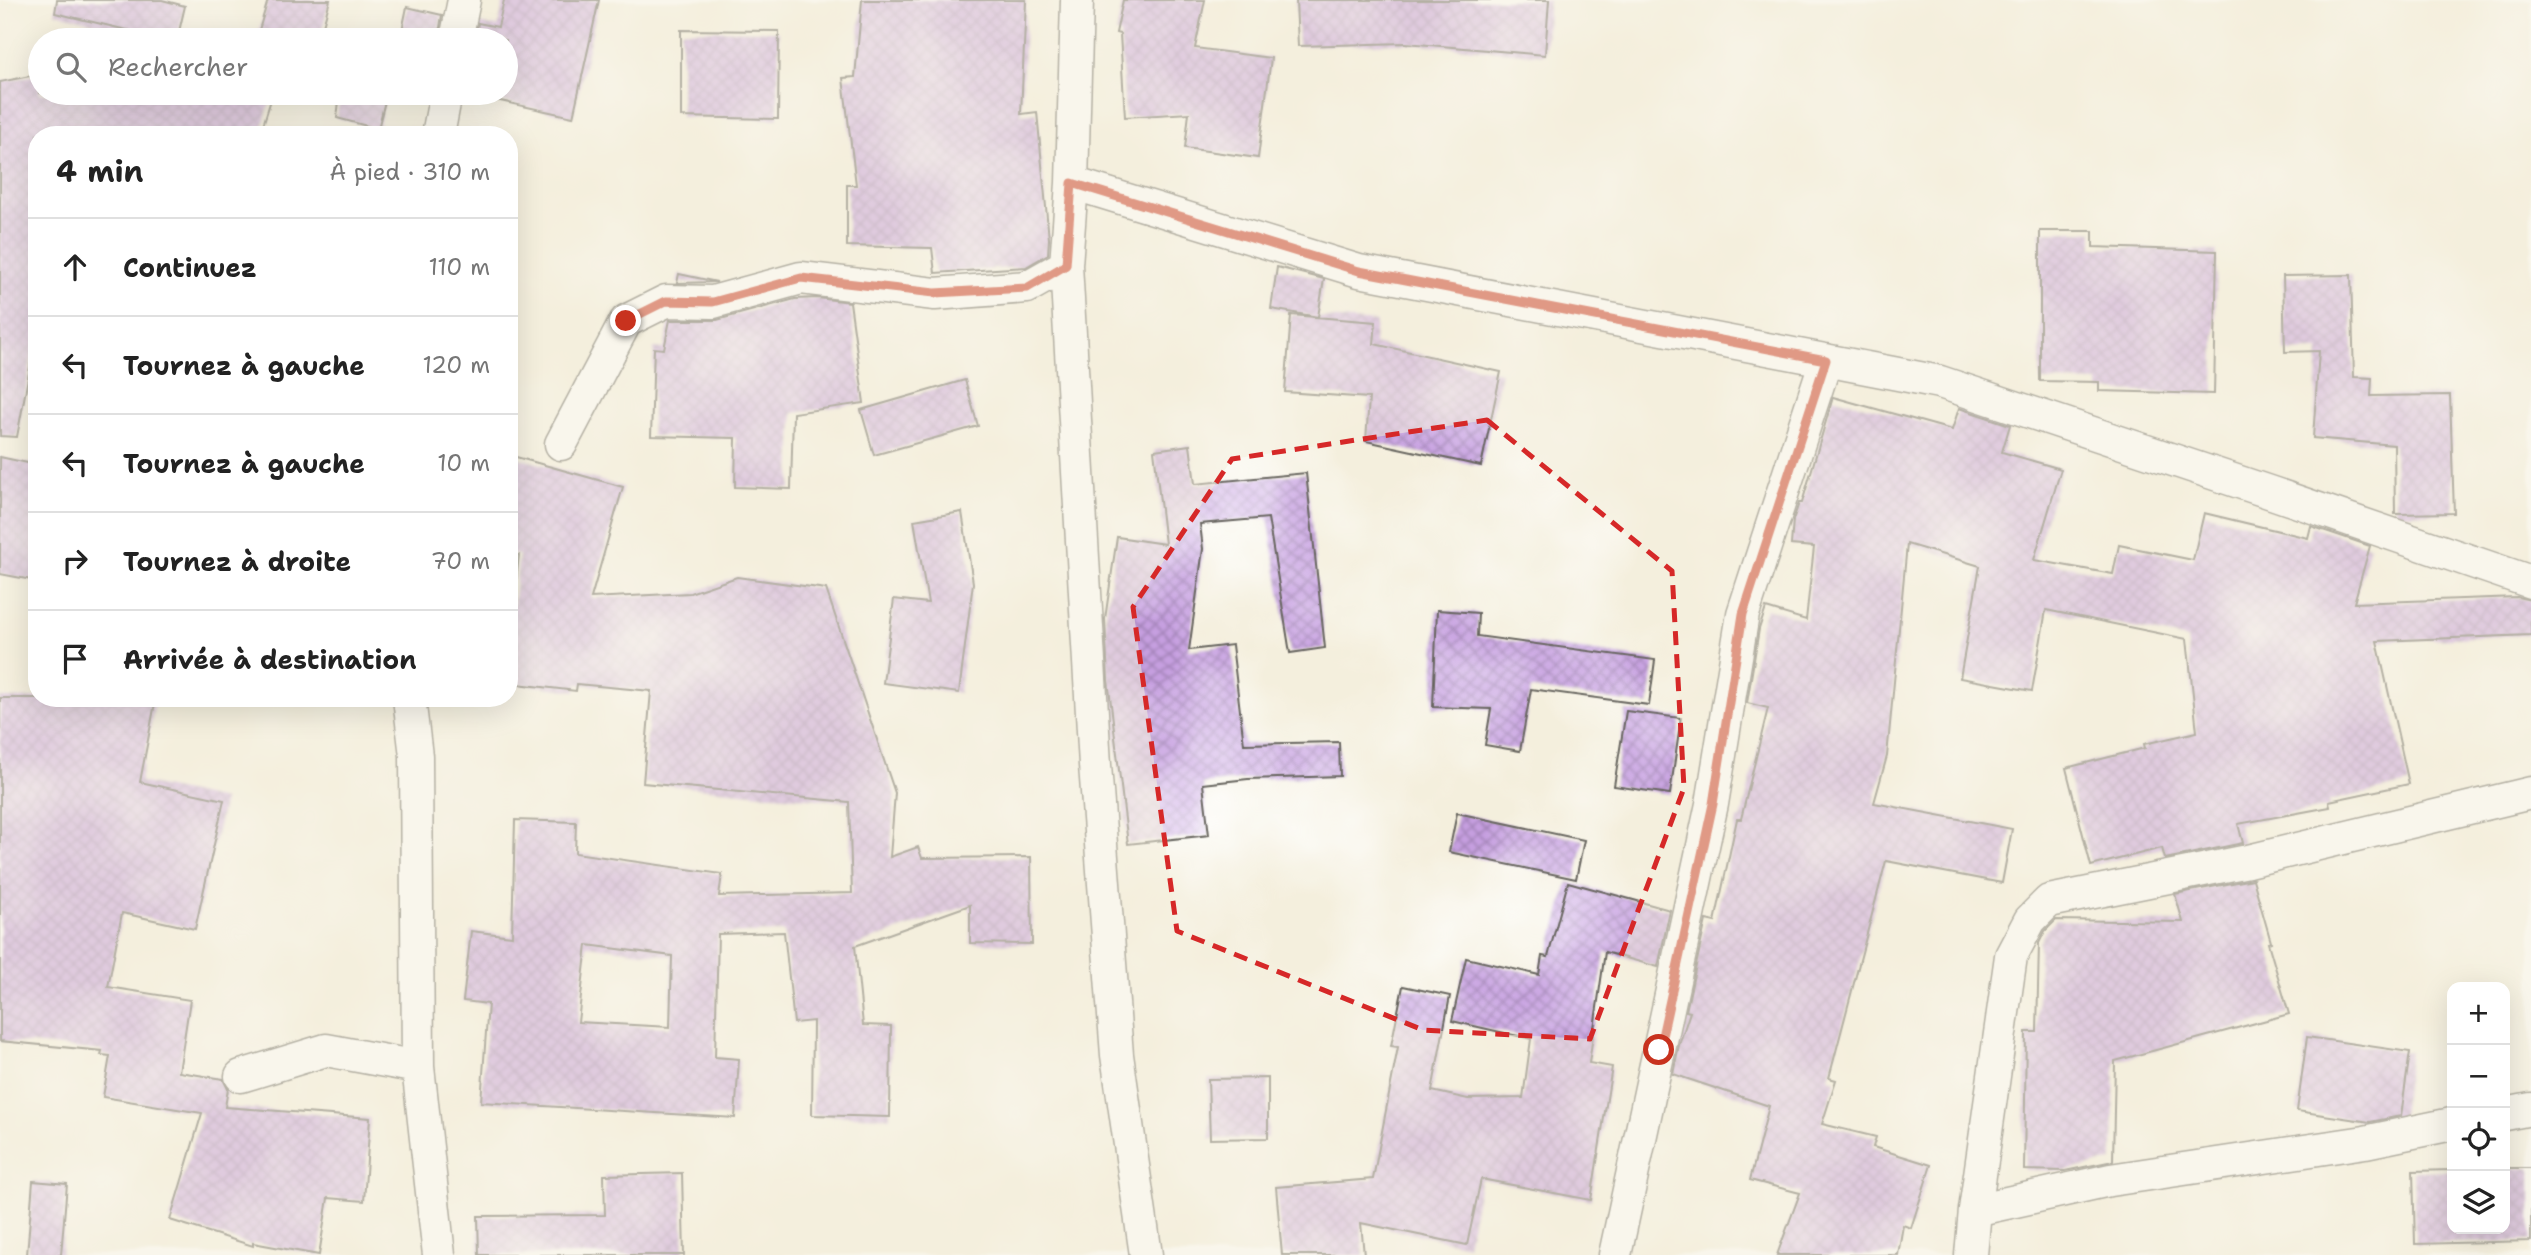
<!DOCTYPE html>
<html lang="fr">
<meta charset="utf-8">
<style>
:root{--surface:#fff;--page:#f6f6f6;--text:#222;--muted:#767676;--line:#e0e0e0}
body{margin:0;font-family:"Shantell Sans",sans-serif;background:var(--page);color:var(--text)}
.controls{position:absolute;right:21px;bottom:21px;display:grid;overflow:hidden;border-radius:14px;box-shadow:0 7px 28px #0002}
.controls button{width:63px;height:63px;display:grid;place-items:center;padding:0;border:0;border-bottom:2px solid var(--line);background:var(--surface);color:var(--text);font:35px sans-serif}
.stop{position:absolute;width:21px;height:21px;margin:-16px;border:5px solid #c8321e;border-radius:50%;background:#fff}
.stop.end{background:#c8321e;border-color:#fff;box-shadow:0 2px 7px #0008}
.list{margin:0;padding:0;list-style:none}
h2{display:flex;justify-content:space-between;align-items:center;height:91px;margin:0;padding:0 28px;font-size:30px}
h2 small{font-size:23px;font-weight:400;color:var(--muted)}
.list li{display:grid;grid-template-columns:46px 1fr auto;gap:21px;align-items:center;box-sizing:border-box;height:98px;padding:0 28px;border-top:2px solid var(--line)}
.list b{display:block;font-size:26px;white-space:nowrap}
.list em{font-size:23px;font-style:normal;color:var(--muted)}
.icon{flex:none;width:38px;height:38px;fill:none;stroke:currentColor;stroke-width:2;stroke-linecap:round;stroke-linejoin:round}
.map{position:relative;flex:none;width:2531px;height:1255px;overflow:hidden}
.search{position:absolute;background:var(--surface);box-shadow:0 7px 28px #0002;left:28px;top:28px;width:490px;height:77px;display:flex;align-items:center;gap:18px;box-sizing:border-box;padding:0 24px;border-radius:38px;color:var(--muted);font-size:26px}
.panel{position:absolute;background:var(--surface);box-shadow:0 7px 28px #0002;left:28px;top:126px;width:490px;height:581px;border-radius:28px}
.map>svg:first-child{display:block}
.building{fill:url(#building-cross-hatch);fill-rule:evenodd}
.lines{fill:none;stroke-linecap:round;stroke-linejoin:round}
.minor-casing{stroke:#686660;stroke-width:35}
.minor{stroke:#fff;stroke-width:32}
.route{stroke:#c8321e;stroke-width:9}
.marked{fill:none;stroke:#d62828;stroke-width:5;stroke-dasharray:14 9;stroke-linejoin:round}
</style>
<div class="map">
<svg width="2531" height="1255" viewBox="0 0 2531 1255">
<defs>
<pattern id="building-cross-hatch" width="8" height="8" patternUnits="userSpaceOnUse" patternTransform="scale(1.75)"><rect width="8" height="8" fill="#c69fe0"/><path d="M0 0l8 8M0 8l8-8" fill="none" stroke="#a081b5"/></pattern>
</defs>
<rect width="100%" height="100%" fill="#fff"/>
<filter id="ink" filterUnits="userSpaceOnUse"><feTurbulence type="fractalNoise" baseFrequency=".0143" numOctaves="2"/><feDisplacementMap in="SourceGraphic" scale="14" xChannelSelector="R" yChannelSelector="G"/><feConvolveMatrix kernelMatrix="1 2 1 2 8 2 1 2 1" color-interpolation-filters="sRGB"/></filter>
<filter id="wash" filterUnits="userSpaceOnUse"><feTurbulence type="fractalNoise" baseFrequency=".00686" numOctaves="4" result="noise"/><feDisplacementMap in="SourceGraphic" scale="28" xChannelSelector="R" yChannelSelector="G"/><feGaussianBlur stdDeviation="1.57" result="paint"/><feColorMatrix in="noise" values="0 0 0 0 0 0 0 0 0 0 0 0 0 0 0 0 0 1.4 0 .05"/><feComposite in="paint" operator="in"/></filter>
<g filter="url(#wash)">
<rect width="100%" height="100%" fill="#f4efdd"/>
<g id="blocks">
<path class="building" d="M57,0h105l23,6 -8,34h-8l-114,-27z
M268,0h62l-11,40h-63z
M504,0h95l-26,117 -109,-24h42v-53h-31l3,-17 20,4z
M862,0h164l-5,114 16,-2 12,127 -1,15 -22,13 -91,6 -3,-25 -85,-2v-61h9l-13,-107 12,-1z
M1123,0h82l-10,48 76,10 -13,100 -73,-10 4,-35 -64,4 -5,-83 -4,-1z
M1296,0h253l-4,55 -139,-12 -108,3z
M407,7l35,8 -4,25h-38z
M681,30l98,1 -1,88 -97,-2z
M40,74v19h233l-13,42h-223v195l-20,107 -17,-1v-354z
M340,93h47l-9,36 -41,-11z
M390,93h35l-2,8z
M2040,231h53v16l124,4 -3,143 -115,-3v-9l-59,-1z
M1277,267l47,12 -6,38 -47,-8z
M679,274l38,8 -40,1z
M2351,275l3,102 18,1 -1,18 79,-1 4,118 -59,1 -1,-69 -81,-7 6,-87 -34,1 -2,-76z
M817,298l33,4 14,101 -71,10 -2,76 -56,-2 1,-49 -85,-2 3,-88 10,1 6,-29h47l78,-21z
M1291,315l85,7 -2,22 127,28 -20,94 -115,-25 3,-43 -84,-6z
M965,380l13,46 -104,29 -13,-45z
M1833,397l119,33 7,-22 51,17 -8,27 59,17 -27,91 79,14 6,-29 74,15 11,-47 104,25 3,-12 59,20 -16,57 163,-6 14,3v35l-154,6 32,143 -80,17 1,6 -92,17 5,19 -78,16 -3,-11 -71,18 -25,-98 79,-20 -1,-4 53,-12 -10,-93 -141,-29 -14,81 -72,-13 20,-112 -73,-22 -20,212 -13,47 138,26 -10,54 -116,-22 -57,217 7,2 -14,44 54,13 -3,10 58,18 -20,63 -8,-3 -5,30h-121l23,-62 -50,-13 19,-74 -96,-32 6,-29 11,-33 -4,-1 20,-91 9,2 22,-103h4l27,-111 -21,-5 12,-74 7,-21 40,12 8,-73 -23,-2 2,-25 6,-17h3z
M1190,445l5,39 111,-11 19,175 -35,5 -22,-135 -68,6 3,25 -14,101 43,-5 12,99 95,-2 1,34 -92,3 -45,5 6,51 -81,9 -20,-164 -3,-61 12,-82 48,7 -11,-94z
M509,455l114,32 -32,111 99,-5 47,-16 89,12 69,204 -5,64 28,-10 4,11 109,-1 1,87 -62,-1v-38l-115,41 8,79 28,1 -1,91 -78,-2 1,-94 -19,2 -10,-91 -66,2 -3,123 24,2 -4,59 -254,-16 7,-98 -25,-3 8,-70 41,5 3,-116 61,2 -1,31 147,21 -3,22 133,-3 -3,-91 -206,-19 8,-92 -74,-7 -1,7 -67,-8v-67l3,1 7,-62 -10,-2zM587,945l85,11 -2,71 -92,-5z
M0,457l37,8v116l-37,-7z
M962,512l11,71 -14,110 -76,-10 11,-84 34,4 -14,-83z
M1437,610l41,3 -1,23 178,24 -6,45 -118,-16 -11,62 -35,-6 6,-36 -58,-2z
M0,698h156l-16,84 84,18 -29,129 -73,-16 -14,74 82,13 -11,72 44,7 5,10 -3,18 145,11 -6,83 -36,-3 -9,57 -66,-12v3l-83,-26 32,-107 -99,-16 7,-41 -9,-1 1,-4 -102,-10z
M1626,711l55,7 -11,76 -56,-8z
M1457,813l127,27 -8,39 -127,-27z
M2253,879l18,63 -3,1 21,71 -174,47 -2,100 -48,10 -41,-1 2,-138h11l2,-89 6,-12 11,-11 127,2 -8,-28z
M1568,882l102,28 -12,57 -53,-15 -16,111 23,4 -21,133 -110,-21 -14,66 -106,-22 3,32h-82l-6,-68 97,-8 25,-132 -7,-1 12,-60 47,10 -18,95 36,8 55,-1 8,-59 -79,-18 14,-63 73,17 3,-19 6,1z
M2307,1037l103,15 -9,64 -31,6 -73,-11z
M1268,1078v60l-58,1 -2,-60z
M2505,1168h26v73l-116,3 -2,-73 39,-1v59h53z
M682,1173l2,82h-205l-1,-39 127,-1 -1,-40z
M33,1181l34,3 -6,71h-34z"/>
</g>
</g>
<g filter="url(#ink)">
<use href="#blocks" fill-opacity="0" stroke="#686660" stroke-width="2"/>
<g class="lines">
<g class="minor-casing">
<path id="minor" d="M1077,0l-5,183 -6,82 29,500 22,290 29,200
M456,40l8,-40
M438,135l8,-42
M1072,183l287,88 581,111 329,110 262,90
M561,444l65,-123 40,-20 47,1 88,-24 134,16 92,-7 39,-22
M409,698l7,58 2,311 21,188
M241,1076l85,-26 92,17
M2505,1114l26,-5
M1975,1210l36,-254 19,-36 19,-19 199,-40 283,-68
M1615,1255l97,-451 31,-190 83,-254
M1971,1255l4,-45 135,-30 255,-38 87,-18"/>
</g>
<use href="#minor" class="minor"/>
</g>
</g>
<g class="lines" filter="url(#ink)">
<path class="route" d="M626,321l40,-20 47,1 88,-24 134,15 92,-5 39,-23 6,-82 287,88 467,89 -83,254 -30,190 -54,246"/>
</g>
<path d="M0 0H2531V1255H0ZM1487,420l185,151 12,217 -94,251 -167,-9 -246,-99 -44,-324 99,-148z" fill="#f4efdd" fill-opacity=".55" fill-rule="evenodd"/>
<path class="marked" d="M1487,420l185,151 12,217 -94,251 -167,-9 -246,-99 -44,-324 99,-148z"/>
</svg>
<div class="controls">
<button>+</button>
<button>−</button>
<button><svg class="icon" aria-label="locate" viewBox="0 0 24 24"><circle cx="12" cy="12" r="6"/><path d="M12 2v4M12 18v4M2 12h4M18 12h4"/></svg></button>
<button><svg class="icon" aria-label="layers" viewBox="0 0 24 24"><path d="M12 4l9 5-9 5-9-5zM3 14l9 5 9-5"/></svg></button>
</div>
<div class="stop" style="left:1659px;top:1050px"></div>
<div class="stop end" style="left:626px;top:321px"></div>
<div class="search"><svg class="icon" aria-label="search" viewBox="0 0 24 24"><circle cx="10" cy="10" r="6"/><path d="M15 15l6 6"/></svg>Rechercher</div>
<section class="panel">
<h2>4 min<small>À pied · 310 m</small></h2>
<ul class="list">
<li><svg class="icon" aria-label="ahead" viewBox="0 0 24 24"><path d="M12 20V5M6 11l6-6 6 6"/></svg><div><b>Continuez</b></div><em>110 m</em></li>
<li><svg class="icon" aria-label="left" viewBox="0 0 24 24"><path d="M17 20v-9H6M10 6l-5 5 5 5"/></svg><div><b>Tournez à gauche</b></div><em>120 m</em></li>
<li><svg class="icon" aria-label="left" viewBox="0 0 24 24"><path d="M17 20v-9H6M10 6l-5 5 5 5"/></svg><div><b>Tournez à gauche</b></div><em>10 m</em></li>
<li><svg class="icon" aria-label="right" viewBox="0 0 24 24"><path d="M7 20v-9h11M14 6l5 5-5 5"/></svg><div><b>Tournez à droite</b></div><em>70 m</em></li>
<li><svg class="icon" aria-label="arrive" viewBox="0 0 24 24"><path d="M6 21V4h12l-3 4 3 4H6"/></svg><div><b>Arrivée à destination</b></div></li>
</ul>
</section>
</div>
